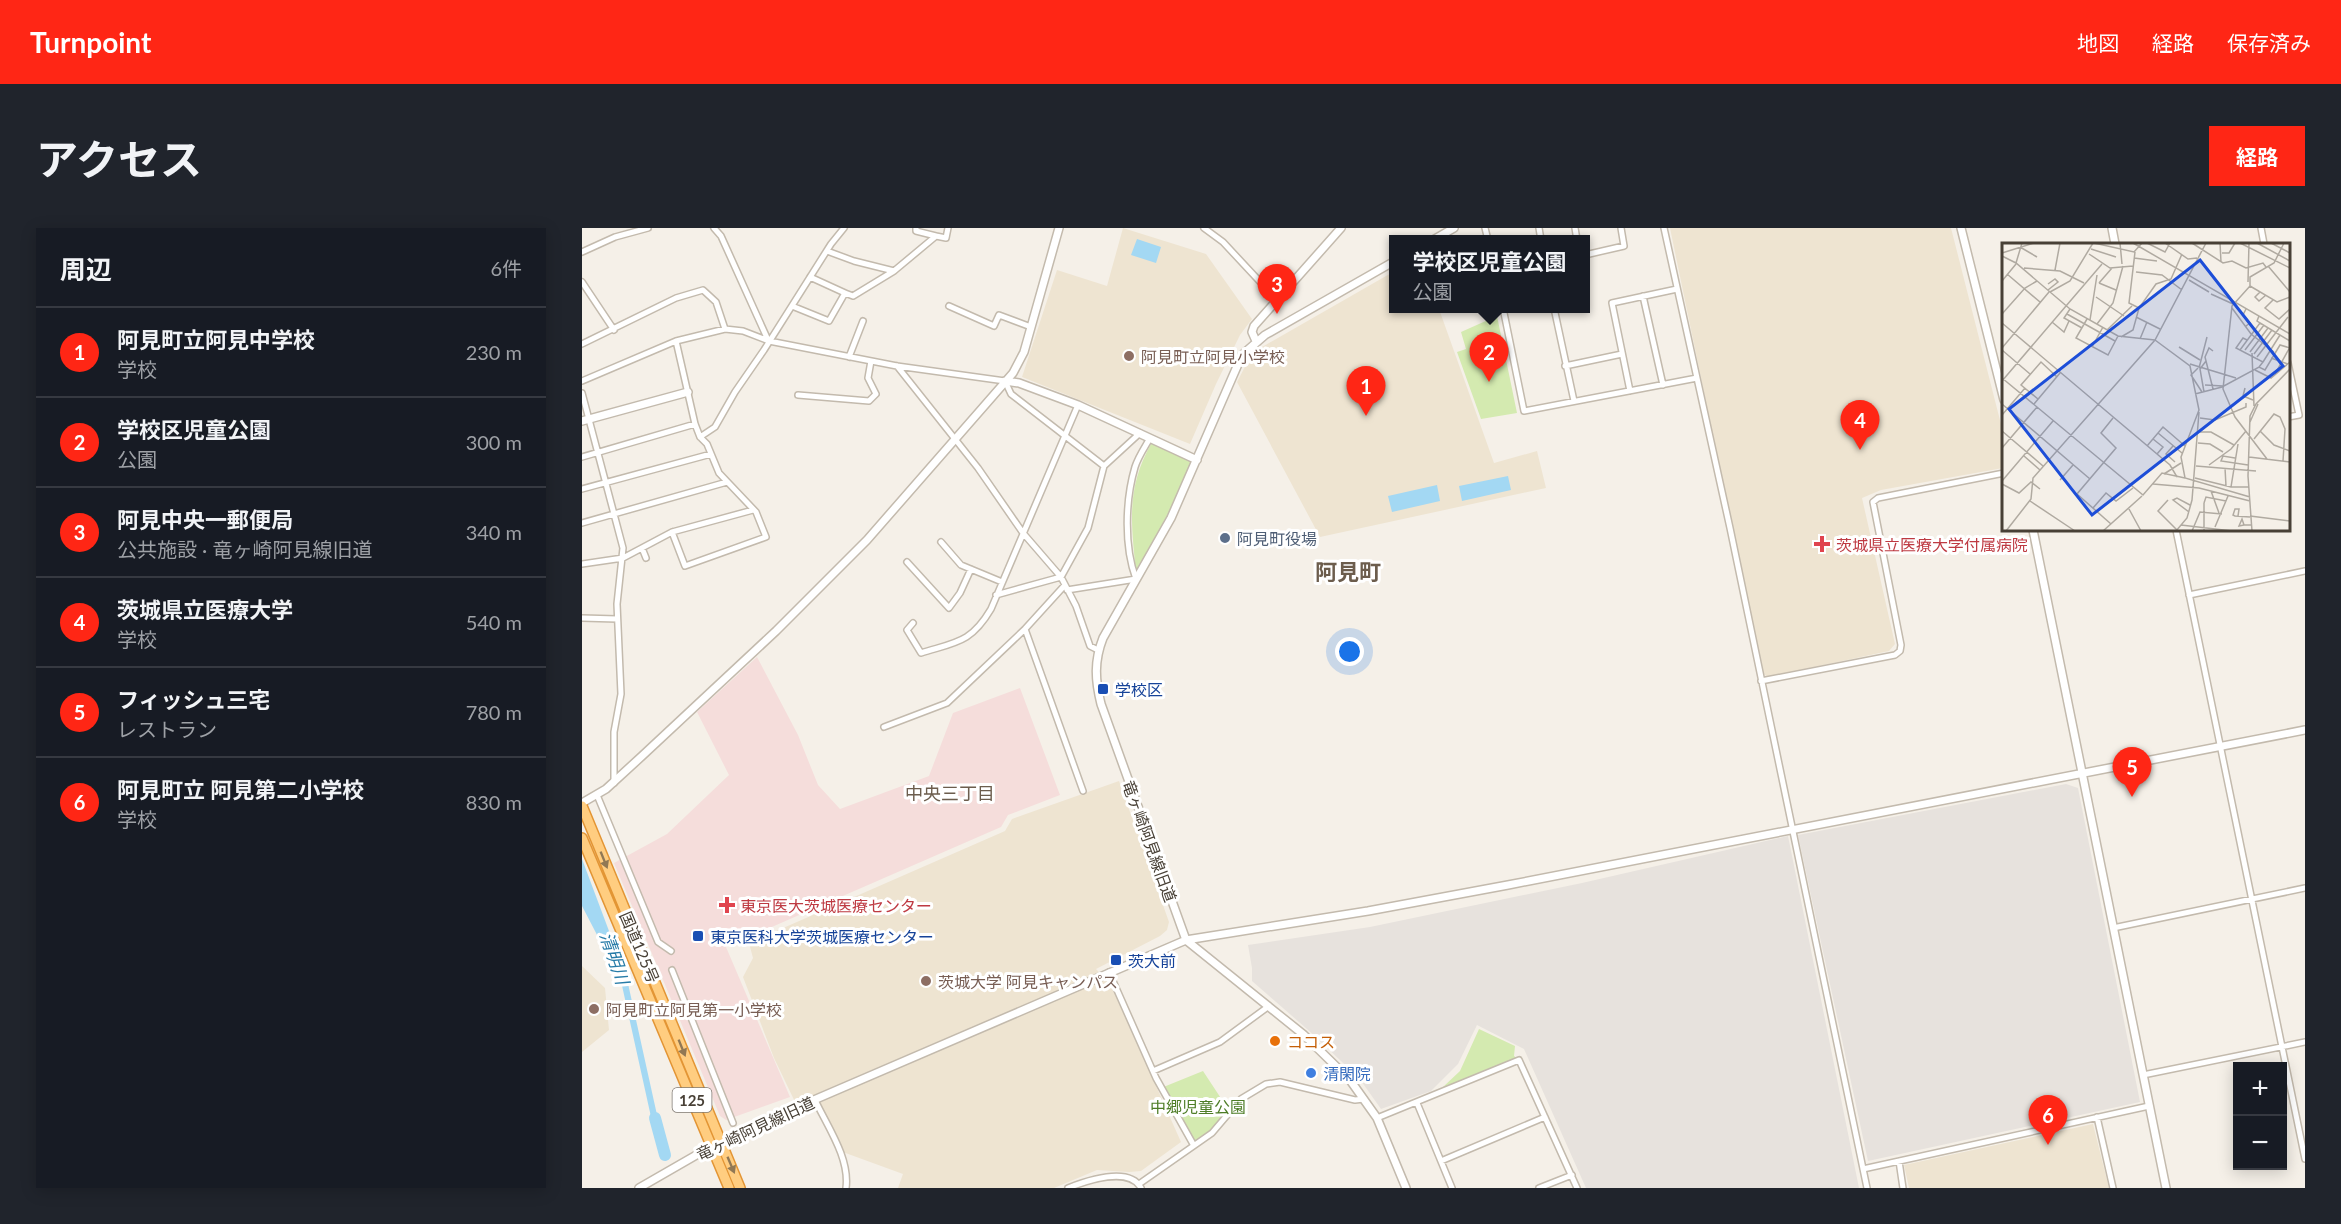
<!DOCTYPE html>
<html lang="ja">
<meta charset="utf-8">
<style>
:root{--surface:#171b24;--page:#20242c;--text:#f1f3f6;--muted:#9ea1a6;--line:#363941;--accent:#ff2615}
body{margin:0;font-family:Lato,"Noto Sans JP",sans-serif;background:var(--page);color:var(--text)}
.controls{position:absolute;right:18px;bottom:18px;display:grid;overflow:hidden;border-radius:0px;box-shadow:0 3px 15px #0003}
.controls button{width:54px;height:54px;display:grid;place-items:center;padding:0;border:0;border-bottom:2px solid var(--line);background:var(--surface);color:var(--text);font:30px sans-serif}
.you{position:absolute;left:768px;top:424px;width:21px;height:21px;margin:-15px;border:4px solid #fff;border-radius:50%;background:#1a73e8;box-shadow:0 0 0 9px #1a73e833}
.badge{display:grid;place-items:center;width:39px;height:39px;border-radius:50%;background:var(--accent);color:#fff;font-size:20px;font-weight:700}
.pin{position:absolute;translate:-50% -50px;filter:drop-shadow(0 2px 3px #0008)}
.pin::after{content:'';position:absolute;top:32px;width:21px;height:18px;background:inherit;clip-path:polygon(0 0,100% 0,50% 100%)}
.popup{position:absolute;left:807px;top:7px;width:201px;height:78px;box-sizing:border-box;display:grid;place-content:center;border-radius:0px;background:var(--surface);filter:drop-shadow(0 2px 4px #0005);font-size:20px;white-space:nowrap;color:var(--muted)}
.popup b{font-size:22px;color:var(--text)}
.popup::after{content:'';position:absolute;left:50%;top:100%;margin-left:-12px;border:12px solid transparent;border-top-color:var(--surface)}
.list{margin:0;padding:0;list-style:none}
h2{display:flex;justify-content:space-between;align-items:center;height:78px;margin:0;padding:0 24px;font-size:26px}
h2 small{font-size:20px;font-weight:400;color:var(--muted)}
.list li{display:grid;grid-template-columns:39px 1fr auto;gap:18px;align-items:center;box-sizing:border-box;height:90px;padding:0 24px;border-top:2px solid var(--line)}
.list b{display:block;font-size:22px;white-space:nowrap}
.list p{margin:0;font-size:20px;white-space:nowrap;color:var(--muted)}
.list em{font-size:20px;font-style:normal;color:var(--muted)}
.map{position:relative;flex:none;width:1723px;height:960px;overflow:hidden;border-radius:0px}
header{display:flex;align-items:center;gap:36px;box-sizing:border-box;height:84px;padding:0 30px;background:var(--accent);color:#fff}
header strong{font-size:28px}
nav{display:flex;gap:33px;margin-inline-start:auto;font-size:21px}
.intro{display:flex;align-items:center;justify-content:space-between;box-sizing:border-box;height:144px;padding:0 36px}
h1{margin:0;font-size:42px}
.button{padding:15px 27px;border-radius:0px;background:var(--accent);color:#fff;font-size:21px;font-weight:700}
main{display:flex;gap:36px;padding:0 36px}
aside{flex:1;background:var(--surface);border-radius:0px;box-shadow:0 3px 15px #0003}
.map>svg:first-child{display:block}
.industrial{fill:#e7e2dd}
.education{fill:#eee4d1}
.medical{fill:#f5dddb}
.green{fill:#d4eab0}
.water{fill:#a3d8f3}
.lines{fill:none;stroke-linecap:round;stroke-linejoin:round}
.river{stroke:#a3d8f3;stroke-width:12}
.minor-casing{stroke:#c3baad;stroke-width:8}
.tertiary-casing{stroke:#c3baad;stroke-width:10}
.trunk-casing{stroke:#e39534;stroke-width:12}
.minor{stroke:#fff;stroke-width:5}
.tertiary{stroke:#fff;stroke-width:7}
.trunk{stroke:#ffcd80;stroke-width:9}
.oneway{fill:#917854}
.education-dot{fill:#8d6e63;stroke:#fff;stroke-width:2}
.service-dot{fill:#5c6f8a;stroke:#fff;stroke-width:2}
.health-dot{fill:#e0444e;stroke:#fff;stroke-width:2}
.transit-dot{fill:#1a4fb4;stroke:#fff;stroke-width:2}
.food-dot{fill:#e8710a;stroke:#fff;stroke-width:2}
.shop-dot{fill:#3f7fe0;stroke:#fff;stroke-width:2}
.labels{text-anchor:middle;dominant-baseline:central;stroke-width:6;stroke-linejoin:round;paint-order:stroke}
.shield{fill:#fff;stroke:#7f7972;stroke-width:1.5}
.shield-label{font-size:15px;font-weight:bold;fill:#484036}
.education-label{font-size:16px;fill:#785e54;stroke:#fff;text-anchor:start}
.service-label{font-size:16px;fill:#4e5e75;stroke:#fff;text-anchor:start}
.health-label{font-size:16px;fill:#be3a42;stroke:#fff;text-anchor:start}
.transit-label{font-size:16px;fill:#164399;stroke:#fff;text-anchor:start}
.street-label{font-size:16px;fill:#484036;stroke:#fff}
.food-label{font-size:16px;fill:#c56008;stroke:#fff;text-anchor:start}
.shop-label{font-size:16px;fill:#366cbe;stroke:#fff;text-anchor:start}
.park-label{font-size:16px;fill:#4e7d27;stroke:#fff}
.neighbourhood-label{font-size:18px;fill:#6c5d4d;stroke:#fff}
.water-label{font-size:18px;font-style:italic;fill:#287ca8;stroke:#fff}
.district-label{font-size:22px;font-weight:bold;fill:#6c5d4d;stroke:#fff}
.inset-road{fill:none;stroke:#b0aaa1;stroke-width:1.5}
.view{fill:#1d4ed8;fill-opacity:0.15;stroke:#1d4ed8;stroke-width:3}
.inset-edge{fill:none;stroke:#484036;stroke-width:3}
</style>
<header>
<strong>Turnpoint</strong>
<nav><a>地図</a><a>経路</a><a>保存済み</a></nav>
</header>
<div class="intro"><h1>アクセス</h1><a class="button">経路</a></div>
<main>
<aside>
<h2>周辺<small>6件</small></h2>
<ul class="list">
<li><span class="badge">1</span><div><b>阿見町立阿見中学校</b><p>学校</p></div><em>230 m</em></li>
<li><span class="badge">2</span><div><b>学校区児童公園</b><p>公園</p></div><em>300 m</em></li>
<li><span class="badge">3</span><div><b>阿見中央一郵便局</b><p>公共施設 · 竜ヶ崎阿見線旧道</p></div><em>340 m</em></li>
<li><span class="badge">4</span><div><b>茨城県立医療大学</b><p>学校</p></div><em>540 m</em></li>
<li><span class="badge">5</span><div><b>フィッシュ三宅</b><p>レストラン</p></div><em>780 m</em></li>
<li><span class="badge">6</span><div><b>阿見町立 阿見第二小学校</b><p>学校</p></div><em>830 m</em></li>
</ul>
</aside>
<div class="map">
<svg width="1723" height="960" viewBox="0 0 1723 960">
<rect width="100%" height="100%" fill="#f5f0e8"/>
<path class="industrial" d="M1484,556l12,4 62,314 -272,59 -70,-326z
M1206,608l71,352h-273l-62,-139 -47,-24 -19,39 -27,27 -50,18 -22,-31 -52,-49 -55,-48v-13l-4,-23 122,-18 212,-44z"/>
<path class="education" d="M541,0l83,26 46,65 -12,16 -24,49 -26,60 -168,-67 35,-107 50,16z
M1088,0h281l52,204v36l-122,22 -19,8 33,146 -6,7 -121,26 -6,-4z
M811,44v36l46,1 55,154 43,-12 9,37 -226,49 -83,-155 12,-23 13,-12z
M537,553l50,141 -2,8 -7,6 -64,33 15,16 70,157 -40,29 -12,1 -32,-2 -43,18h-156l5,-14 -63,-23 -23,-56 -21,9 -22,-46 -31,-81 10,-19 -4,-15 256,-112 7,-12z
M0,738l23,22 4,42 -27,22z
M1511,896l16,64h-200l-5,-23z"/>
<path class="medical" d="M175,429l41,78 20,50 22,24 89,-33 24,-63 67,-25 40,107 -52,20 -7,12 -275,120 64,150 -64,23 -6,-4 -106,-253 53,-29 62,-59 -32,-63z"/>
<path class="green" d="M915,88l20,97 -36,6 -24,-67 9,-3 -5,-17z
M570,214l41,20 -29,60 -28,50c-5,-51 -10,-84 16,-130z
M897,801l36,17 -1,10 4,3 -73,31 -2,-3 17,-16z
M621,843l27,41 -18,21 -19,11 -32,-56z"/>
<path class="water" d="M555,11l24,8 -5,16 -25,-8z
M926,248l3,14 -49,11 -3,-15z
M855,257l3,16 -48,11 -4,-16z
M0,631l45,120 34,154 -6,2 -34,-154 -39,-75z"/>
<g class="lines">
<path class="river" d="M73,890l10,37"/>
<g class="minor-casing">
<path id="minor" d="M132,0l7,8 47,104
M622,0l19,14 53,57
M903,0l3,12
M957,0l2,12
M993,0l2,12
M1082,0l66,300 137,660
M1679,0l3,16
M354,8l10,2 2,-10
M245,23l27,10 40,10 -41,25 -8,-3
M0,24l33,-15 33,-9
M1003,27l39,-9 -3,-18
M312,43l42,-35 -20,-5v-3
M0,54l32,48
M1061,68l20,89
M210,78l37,15 16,-28 -35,-16
M367,78l45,20 5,-11 32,12
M921,80l21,103 173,-33
M972,80l20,93
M0,116l94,-46 27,-8 13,12 9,27
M267,129l14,-36
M1706,135l11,52 -11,2
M315,138l81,102 45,65 38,44 15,29 14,40 8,4
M983,138l57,-12
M0,153l94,-40
M1048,163l-18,-88 65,-14
M0,165l41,155 -6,56 4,90 -7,38v51
M216,167l71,6 7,-7 -8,-16 3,-17
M118,209l15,-10 20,-35 29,-42 67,-106 13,-16
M0,229l113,-33
M0,261l129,-35
M0,295l145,-41
M1594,302l129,629
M90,304l13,34 81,-29 -10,-25 -37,-39 -12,-29 -7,-7 -5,-13 -19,-83 49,-12 18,2 26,10 128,25 108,15 6,13 93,72
M359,314l20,23 41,17
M60,320l4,10
M325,334l42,46 11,-15 11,-24
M0,336l41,-6 49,-26 81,-22
M485,362l69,-11c-12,-32 -11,-78 -1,-112 3,-10 10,-20 15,-29
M414,367l65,-18 27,-49 16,-62 36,-33
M1607,367l116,-24
M0,390l35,1
M331,395l-6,7 14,23c35,-11 50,-10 70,-44l87,-204
M443,401l58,162
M1179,453l134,-26 5,-4 1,-6 -28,-143 5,-4 126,-25
M302,499l63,-24 78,-74 40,-44
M15,567l61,147 13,9
M1531,700l192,-40
M90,742l61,153
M527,744l47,106 37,66
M571,843l67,-29 49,-36
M1561,847l162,-33
M233,872c12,26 35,58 31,88
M835,875l35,85
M1515,889l16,71
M795,890l142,-58 58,128
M859,933l104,-44
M1317,933l4,27
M1281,941l286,-63
M557,956l73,-51 29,-34 25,-15 14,-2 75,18 9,-1
M486,960c18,-7 61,-22 73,0
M957,960l33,-13"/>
</g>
<g class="tertiary-casing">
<path id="tertiary" d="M1379,0l43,172
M1530,0l3,16
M851,12l21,-12
M811,34l-128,73 -23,20 -71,163 -68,120c-9,23 -8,42 -2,66l85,236 118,95 46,45 27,38 29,70
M674,113l-4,-9 2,-6 87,-98
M423,153l14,2 59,22 119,55
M0,193l106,-29
M1451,302l133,658
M0,575l24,-14 36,-33 134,-125 91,-91 146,-167 11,-21 35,-124
M57,960l73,-42 53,-25 421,-181 182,-29 140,-26 797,-155"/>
</g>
<g class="trunk-casing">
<path id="trunk" d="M0,578l158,382
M0,610l147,350"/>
</g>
<use href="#minor" class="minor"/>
<use href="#tertiary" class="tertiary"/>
<use href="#trunk" class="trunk"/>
</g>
<defs><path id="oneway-solid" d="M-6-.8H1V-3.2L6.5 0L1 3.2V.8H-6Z" transform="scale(1.5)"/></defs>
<g class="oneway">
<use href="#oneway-solid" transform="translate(22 632) rotate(68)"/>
<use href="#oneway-solid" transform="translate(100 820) rotate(68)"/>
<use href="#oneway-solid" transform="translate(149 937) rotate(67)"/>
</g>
<g class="education-dot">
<circle cx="547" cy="128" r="6"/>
<circle cx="344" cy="753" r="6"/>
<circle cx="12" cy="781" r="6"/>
</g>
<circle class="service-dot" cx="643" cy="310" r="6"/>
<g class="health-dot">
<path d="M1237 307h6v6h6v6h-6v6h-6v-6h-6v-6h6z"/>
<path d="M142 668h6v6h6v6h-6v6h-6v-6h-6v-6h6z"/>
</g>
<g class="transit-dot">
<rect x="515" y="455" width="12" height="12" rx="3"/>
<rect x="110" y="702" width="12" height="12" rx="3"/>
<rect x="528" y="726" width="12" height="12" rx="3"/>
</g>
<circle class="food-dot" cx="693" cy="813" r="6"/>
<circle class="shop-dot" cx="729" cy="845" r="6"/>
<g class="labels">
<rect class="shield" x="90.5" y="860" width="39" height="24" rx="4.5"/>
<g class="shield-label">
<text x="110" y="872">125</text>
</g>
<g class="education-label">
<text x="559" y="128">阿見町立阿見小学校</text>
<text x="356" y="753">茨城大学 阿見キャンパス</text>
<text x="24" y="781">阿見町立阿見第一小学校</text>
</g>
<g class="service-label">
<text x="655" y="310">阿見町役場</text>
</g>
<g class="health-label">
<text x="1254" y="316">茨城県立医療大学付属病院</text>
<text x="158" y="677">東京医大茨城医療センター</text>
</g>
<g class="transit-label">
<text x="533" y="461">学校区</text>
<text x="128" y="708">東京医科大学茨城医療センター</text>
<text x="546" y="732">茨大前</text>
</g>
<g class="street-label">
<text transform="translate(568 613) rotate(70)">竜ヶ崎阿見線旧道</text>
<text transform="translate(58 719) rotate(67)">国道125号</text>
<text transform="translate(173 900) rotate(-25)">竜ヶ崎阿見線旧道</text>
</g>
<g class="food-label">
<text x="705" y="813">ココス</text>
</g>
<g class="shop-label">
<text x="741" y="845">清閑院</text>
</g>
<g class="park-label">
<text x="616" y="878">中郷児童公園</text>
</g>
<g class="neighbourhood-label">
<text x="368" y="565">中央三丁目</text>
</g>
<g class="water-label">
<text transform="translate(33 730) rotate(71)">清明川</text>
</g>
<g class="district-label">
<text x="766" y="343">阿見町</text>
</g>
</g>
<g transform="translate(1420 15)">
<rect width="288" height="288" fill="#f5f0e8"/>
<path class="inset-road" d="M92,0l40,9 8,-9M118,0l2,21M131,0l157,91M145,0l18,9 5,-9M163,0l23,16 9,-1M190,0l31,20 9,-2 14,7 17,-5 3,4M218,0l1,19M238,0l50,25M255,0l33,18M269,0l19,10M18,4l17,10M89,6l25,8M133,9l-6,51 10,5M0,10l32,-10M220,10h7l6,-10M87,11l21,14 23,-2M0,13l14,7 54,46 48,27 37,4M132,15l23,3M14,20l6,-20M266,23l22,26M22,25l36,3 24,12M53,27l5,-27M134,29l26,3 20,15M5,31l33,28M187,37l20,12M0,38l14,-17M246,39l1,-39M97,40l13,-15M97,40l17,7M248,43l-18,20 -9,83 12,28 32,42M248,43v-9l24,-14 10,-20M248,43l27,16 13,-5M46,47l10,-8 -3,-3 -7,5M48,49l20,-11 23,-38M258,49l-5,5 4,4 7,-6M209,51l22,10M94,54l28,19M271,57l-8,8 14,11 11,-10M64,63l36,-42M230,65l19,26 23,18M68,66l-6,9 18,10M0,71l23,-26 12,-7M65,71l48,27M134,74l24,12M85,76l-11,19 32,17 10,-19M88,77l7,-45M50,79l12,10 5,-11M0,80l168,142 7,12M258,80l30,18M95,81l16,-21 10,-37M244,83l4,-3 -7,-8 3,-6M105,87l25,-24M119,94l12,-7 6,-22 17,-24 15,-5 11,-25M138,96l7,-17M153,97l35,26 9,44 -18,47 4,21 65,19M245,97l-4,-2 -7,10 27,14 -4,5M90,104l11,-20M177,104l21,13M0,105l47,-56M0,107l28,24M238,107l20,-27 -3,-2 2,-5M243,107l19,-25M211,108l-4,-3 -4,9 8,32M248,109l18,-24M250,110l2,53M252,111l18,-24M255,114l31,-40M269,115l17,6M261,119l17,-27M188,121l46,14M196,125l-7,7 11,17M197,125l8,-31M253,127l16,8 19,-16M273,131l15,-27M0,135l141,117 19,-22 23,5M0,138l64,-75M203,142l18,1M243,145l-2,8 10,4M202,149l-4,-23 6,-8M193,151l27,-7 37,-20 6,3 15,-25 10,3M36,156l-17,-14 20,-23 16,15M0,161l88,75M32,161l26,-31M0,172l23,-27M198,175l15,2 31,-13v-4M248,179l8,-18M0,188l41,35M258,188l14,14 16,6M198,189h11l23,13M156,190l24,20M151,196l10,8 -6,7M252,196l20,-25 6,3 5,12 -2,32M196,200l12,1 13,8M236,201l-7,43h18M145,203l16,-19 22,19M171,203l-7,8 9,8M0,205l35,-41M22,213l16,14M247,214l41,5M233,215l-12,-2 -2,5 27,4M207,222l22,-16 15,-18M194,223l60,5M223,225l1,18M162,231l17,-11M193,235l36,9M58,237l13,-15M0,238l51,-60M0,241l17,9 12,-11 9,7M151,241l46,4 51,13M209,248l8,22M166,257l-10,11 19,19M28,258l45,30M202,260l2,-6 20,4M91,265l13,-15 10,8 17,-13M127,266l12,22M187,269l-16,-12 4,-2 13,7M236,273l1,-7h-4l-2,6 2,1 15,1M248,273l40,5M109,281l-34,-30 39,-46 -15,-15 12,-15M179,282l51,6M242,282l-5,1 3,-7 2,6h7M213,284l13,-31M4,288l25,-32 2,-21 122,-138 51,-97M101,288l39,-35M174,288l11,-13 5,-18 7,-88M190,288l8,-19 22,2M202,288v-28M250,288l-4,-55 2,-60 6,-12 34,-35"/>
<path class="view" d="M198,17l83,106 -191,149 -83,-106z"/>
<rect width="288" height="288" class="inset-edge"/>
</g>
</svg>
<div class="controls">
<button>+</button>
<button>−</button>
</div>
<div class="you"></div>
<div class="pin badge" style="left:784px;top:188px">1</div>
<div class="pin badge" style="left:907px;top:154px">2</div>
<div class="popup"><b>学校区児童公園</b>公園</div>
<div class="pin badge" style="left:695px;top:86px">3</div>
<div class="pin badge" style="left:1278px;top:222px">4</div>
<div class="pin badge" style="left:1550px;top:569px">5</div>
<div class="pin badge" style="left:1466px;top:917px">6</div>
</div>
</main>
